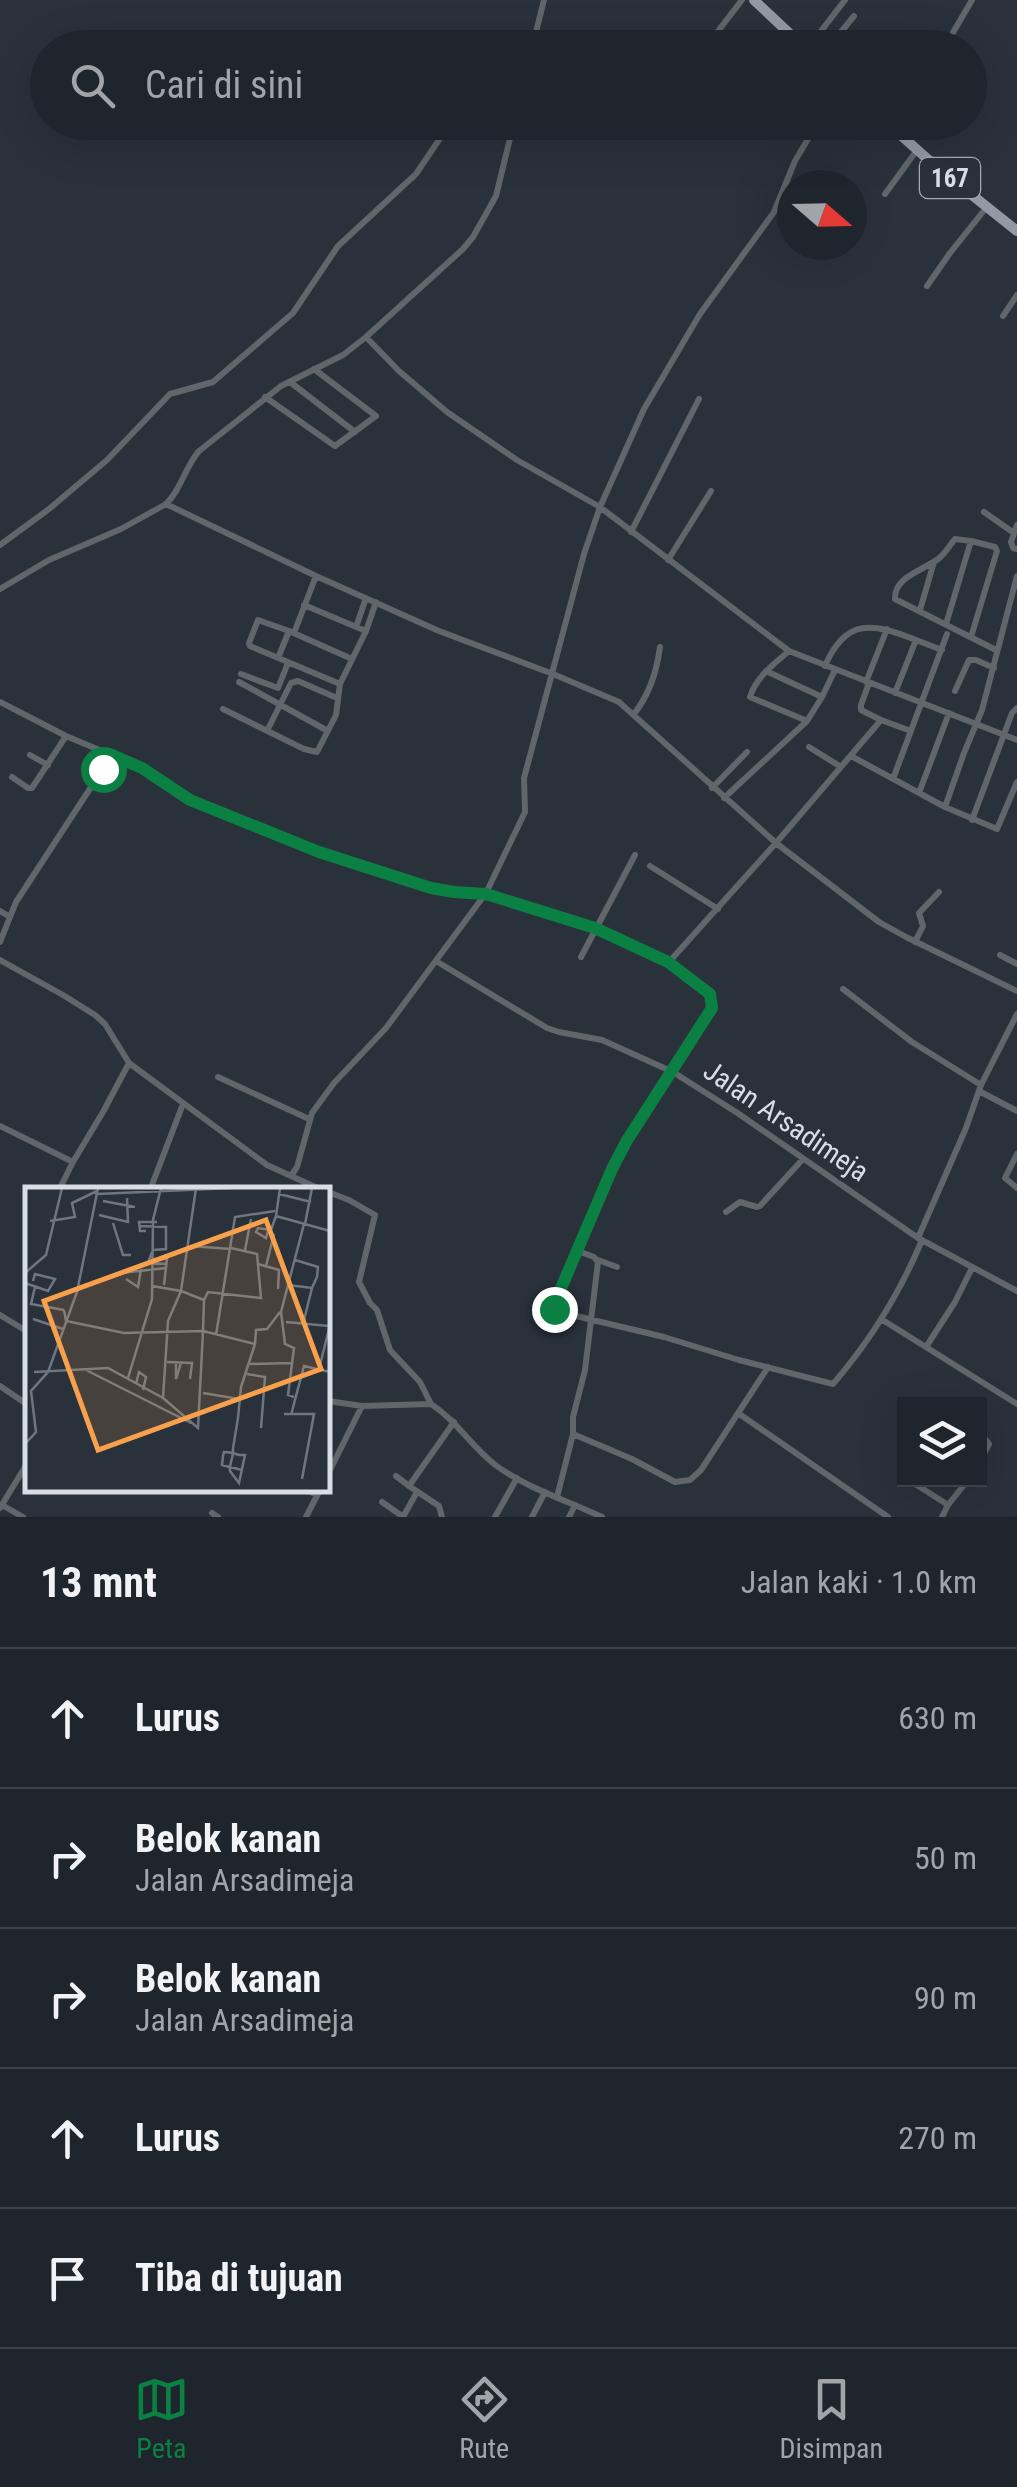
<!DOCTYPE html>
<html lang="id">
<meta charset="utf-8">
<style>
:root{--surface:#1f252c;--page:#2c3138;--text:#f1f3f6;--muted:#a1a5a9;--line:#3c4248;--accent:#0b8043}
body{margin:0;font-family:"Roboto Condensed",sans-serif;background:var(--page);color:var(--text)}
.controls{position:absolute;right:30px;bottom:30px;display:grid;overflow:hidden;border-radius:0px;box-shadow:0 10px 40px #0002}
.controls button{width:90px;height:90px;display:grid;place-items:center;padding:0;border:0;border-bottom:2px solid var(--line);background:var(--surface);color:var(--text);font:50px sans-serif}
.compass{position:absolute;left:777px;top:170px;width:90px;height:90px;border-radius:50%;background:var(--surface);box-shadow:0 10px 40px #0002;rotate:110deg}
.stop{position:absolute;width:30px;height:30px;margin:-22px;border:8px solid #0b8043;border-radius:50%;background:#fff}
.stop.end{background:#0b8043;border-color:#fff;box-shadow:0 2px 10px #0008}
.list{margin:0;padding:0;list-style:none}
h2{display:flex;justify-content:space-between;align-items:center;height:130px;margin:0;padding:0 40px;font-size:42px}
h2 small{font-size:32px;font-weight:400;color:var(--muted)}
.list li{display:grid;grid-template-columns:65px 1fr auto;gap:30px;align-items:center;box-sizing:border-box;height:140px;padding:0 40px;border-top:2px solid var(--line)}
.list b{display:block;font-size:38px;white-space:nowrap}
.list p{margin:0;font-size:32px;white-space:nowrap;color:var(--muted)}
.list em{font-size:32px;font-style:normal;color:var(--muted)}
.icon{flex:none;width:55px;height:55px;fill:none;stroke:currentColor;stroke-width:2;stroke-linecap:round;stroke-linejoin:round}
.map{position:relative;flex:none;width:1017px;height:1517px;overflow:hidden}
.search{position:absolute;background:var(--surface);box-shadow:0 10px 40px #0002;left:30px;right:30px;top:30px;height:110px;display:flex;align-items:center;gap:25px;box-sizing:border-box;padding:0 35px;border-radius:55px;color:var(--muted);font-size:38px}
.sheet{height:830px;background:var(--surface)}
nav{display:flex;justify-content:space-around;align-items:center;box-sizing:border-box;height:140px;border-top:2px solid var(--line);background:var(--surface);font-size:28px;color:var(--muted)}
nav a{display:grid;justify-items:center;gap:5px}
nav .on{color:var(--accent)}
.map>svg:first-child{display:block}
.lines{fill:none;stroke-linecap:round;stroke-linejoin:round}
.street{stroke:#61666b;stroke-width:6}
.primary{stroke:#9199a4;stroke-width:10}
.route{stroke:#0b8043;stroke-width:12}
.labels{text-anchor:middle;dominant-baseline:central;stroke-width:8;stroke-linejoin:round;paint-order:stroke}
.shield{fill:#29313b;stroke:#a4aab2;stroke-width:2.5}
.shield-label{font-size:25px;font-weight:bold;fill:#d9dee5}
.street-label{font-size:28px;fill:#d9dee5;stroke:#29313b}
.inset-road{fill:none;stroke:#6f767f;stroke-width:2.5}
.view{fill:#f8a04b;fill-opacity:0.15;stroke:#f8a04b;stroke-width:5}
.inset-edge{fill:none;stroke:#d9dee5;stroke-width:5}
</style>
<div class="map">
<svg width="1017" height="1517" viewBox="0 0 1017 1517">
<rect width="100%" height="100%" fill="#29313b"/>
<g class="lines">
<path class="street" d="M532,48l12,-48
M705,48l37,-48
M808,48l37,-48
M828,48l26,-32
M944,48l28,-48
M885,194l32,-44
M927,286l23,-33 36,-45
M1003,316l14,-21
M366,337l33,34 48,41 70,48 83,47 189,144 228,89
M290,382l65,50
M265,397l70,49 41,-30 -62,-47
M166,504l150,72 123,55 114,43 66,28 157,141 105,-123 -20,-10v-5l8,-22
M984,512l30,21
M1017,525l-6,17 2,6 4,1
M631,532l68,-133
M971,541l-16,-2c-6,7 -10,15 -17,20 -16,12 -44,18 -43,40l101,51
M0,545l49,-36 58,-49 63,-66 43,-12 80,-69 45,-67 78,-72 35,-52
M668,560l43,-69
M0,589l49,-29 72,-31 45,-25c15,-14 19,-37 33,-53l82,-65 62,-31 23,-18 97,-88 10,-12 23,-41 18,-74
M304,605l62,26
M920,610l14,-48
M946,624l25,-83 24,6 2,4 -26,86
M356,627l10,-29
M294,633l22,-57
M789,651c-15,13 -33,26 -39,46l57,24 15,-24
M278,658l11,-27
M825,666c21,-49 48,-43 91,-26
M766,671l56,26 13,-27
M241,674l37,14 10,-25
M239,682l89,49
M866,682l21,-53
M340,684l-90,-38 -1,-3 9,-23 31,11 63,28
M955,691l14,-31h7l18,8
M895,693l21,-53 26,10
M0,702l66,34 76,32 48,32 61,26 127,47 76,19 32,1 39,-81 -1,-34 60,-224 16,-47 44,-98 56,-95 74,-102 21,-51 23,-39
M223,709l81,40 13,3 19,-37 4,-31 26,-53 10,-29
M634,714c15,-19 23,-44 26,-67
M881,720l30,11
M267,731l24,-48 7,-2 39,17
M809,747l32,20
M30,755l18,10
M851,756l94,51 52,22 20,-47
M12,777l16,11h4l34,-52
M893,779l54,-145
M712,788l35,-36
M919,793l30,-80
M724,798l83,-77
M945,807l19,-54 18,-43 35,-134
M972,820l40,-107 5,-5
M650,866l68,43
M0,911l10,6
M0,942l16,-40 96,-147
M915,942l8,-16 -4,-13 20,-21
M1000,955l17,9
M581,957l54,-102
M0,960l63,35 32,20 10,9 24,39 138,102 24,11 6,-9 15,-54 22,-30 52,-55 100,-135c61,18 123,37 179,68 16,8 30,22 45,33l1,14 -85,135 -13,26 -57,131 -1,11 109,26 75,23 94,24c37,-43 67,-91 89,-144
M436,961l111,67 12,4 43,8 71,32 66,42 179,124 99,53
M669,962l107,-119 103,79 27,15 111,54
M843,989l69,53 69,43
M218,1077l91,42
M979,1091l38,20
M0,1126l73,36 30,-50 26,-49
M1017,1154l-12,24 12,10
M291,1176l31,14
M59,1190l14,-28
M150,1190l33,-86
M328,1192l21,8 26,15 -16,67 11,21 7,7 13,40 30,32 11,22
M726,1212l14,-10 17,5 3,-1 43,-47
M918,1238l48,-110 15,-43 36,-71
M598,1260l19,7
M0,1315l28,17
M881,1319l136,85
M926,1347l29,-45 17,-34
M0,1386l28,19
M328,1401l34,5 69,-2c25,16 40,42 63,60 32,24 72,36 108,53
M738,1413l150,104
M980,1433l9,11 -9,17
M573,1434l59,25 43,23 15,-2 11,-10 67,-103
M328,1474l34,-68
M396,1476l13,10
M909,1480l39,25
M307,1490l10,5
M557,1497l16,-63v-17l12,-47 13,-108 -4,-5 -16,-6
M382,1502l20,14
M2,1505l21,12
M0,1508l28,-46
M212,1513l6,4
M306,1517l14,-27
M403,1517l14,-25
M442,1517l-3,-11 -30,-20 45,-64
M495,1517l22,-39
M532,1517l13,-25
M569,1517l6,-12
M942,1517l6,-12 20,-25"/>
<path class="primary" d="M754,0l51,48
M886,122l46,41 85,68"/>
</g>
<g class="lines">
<path class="route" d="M103,769l9,-14 30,13 48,32 129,52 112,36 23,4 32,2 109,34 73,34 42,32 2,14 -86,134 -14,27 -56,131 -2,9"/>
</g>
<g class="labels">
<rect class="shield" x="920" y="158" width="60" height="40" rx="8"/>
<g class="shield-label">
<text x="950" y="178">167</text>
</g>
<g class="street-label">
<text transform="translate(786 1121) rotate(34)">Jalan Arsadimeja</text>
</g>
</g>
<g transform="translate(25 1187)">
<rect width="305" height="305" fill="#29313b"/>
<path class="inset-road" d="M171,1l-15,103 23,9M255,1l-4,28 54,15M72,7l136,-6M254,7l32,8M78,14l32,6M74,28l29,7 -1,-24M25,34l25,-4 -3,-14 25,-12M88,36l10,32h8M280,37l7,-36M114,39l27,1v22l-13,1M121,44h-6l-1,-9h18M243,44l-2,7 -10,-6 2,-4 13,2 5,-14M165,59l41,3M220,63l6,-31M127,65l-4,11 19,1M128,72h14l-3,26M233,77l21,6 -1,19M241,79l8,-32M0,86l21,-18 16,-67M96,86l45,-5M101,92l12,8 3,-18M0,96l23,8 7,-12 -20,-5 -2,7M263,98l24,3 5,-11 1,-10 -23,-7M127,99l29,5 -13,30 -5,77M10,100l-4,17 33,6M179,113l-1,31 52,13 -14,43 -3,31 -5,30v5l-1,5 -1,4 -1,5v4l9,12 6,-28h-6l-6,-2 -8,-1h-1l-1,4 -1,9 20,5M179,113l4,-8 53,6 -4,-44 -26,-6M8,132l30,10M261,135l43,4M278,137l9,-36M191,148l19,-118 40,-6M230,157l1,-14 11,-1 13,-17M142,175l25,1 -2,16M151,176v16l5,-16M225,177l41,-1M59,182l107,54M294,182l11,-44M9,185l74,-4 55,30 35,30 5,-97 -79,2 -58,-12 -2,-11M222,187l18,3 -4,51M103,191l24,-79 1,-79 8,-32M111,197l3,-12 7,5 -3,13M178,206l36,6M269,210l-6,-2 6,-47 -9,-4 -4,-32 23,-88M259,227h30l-12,65M266,228l13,-49 26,6M0,257l11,-12 -5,-41 17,-19 29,-80 21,-104"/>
<path class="view" d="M241,33l55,149 -223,81 -54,-149z"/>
<rect width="305" height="305" class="inset-edge"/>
</g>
</svg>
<div class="controls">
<button><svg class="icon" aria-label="layers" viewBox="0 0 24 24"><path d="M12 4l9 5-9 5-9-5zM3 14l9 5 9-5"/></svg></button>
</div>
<svg class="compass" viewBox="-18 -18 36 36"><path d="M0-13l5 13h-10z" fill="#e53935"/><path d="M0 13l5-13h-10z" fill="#a1a5a9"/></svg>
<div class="stop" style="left:103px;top:769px"></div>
<div class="stop end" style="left:554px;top:1309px"></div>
<div class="search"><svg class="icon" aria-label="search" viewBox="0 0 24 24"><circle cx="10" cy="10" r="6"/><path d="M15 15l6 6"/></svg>Cari di sini</div>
</div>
<section class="sheet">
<h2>13 mnt<small>Jalan kaki · 1.0 km</small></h2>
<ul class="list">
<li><svg class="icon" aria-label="ahead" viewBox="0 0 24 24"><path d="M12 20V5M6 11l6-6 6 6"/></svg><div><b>Lurus</b></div><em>630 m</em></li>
<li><svg class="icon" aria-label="right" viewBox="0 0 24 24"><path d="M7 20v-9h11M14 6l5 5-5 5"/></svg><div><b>Belok kanan</b><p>Jalan Arsadimeja</p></div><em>50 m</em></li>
<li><svg class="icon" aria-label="right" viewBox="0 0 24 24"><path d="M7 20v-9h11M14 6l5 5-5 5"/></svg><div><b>Belok kanan</b><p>Jalan Arsadimeja</p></div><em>90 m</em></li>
<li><svg class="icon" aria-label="ahead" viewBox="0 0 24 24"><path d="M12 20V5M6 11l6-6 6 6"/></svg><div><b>Lurus</b></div><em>270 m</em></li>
<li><svg class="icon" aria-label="arrive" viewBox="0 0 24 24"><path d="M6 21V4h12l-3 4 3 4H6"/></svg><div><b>Tiba di tujuan</b></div></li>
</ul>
</section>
<nav>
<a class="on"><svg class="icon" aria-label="map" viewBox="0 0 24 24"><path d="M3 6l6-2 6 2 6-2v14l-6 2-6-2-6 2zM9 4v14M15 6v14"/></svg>Peta</a>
<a><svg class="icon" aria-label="directions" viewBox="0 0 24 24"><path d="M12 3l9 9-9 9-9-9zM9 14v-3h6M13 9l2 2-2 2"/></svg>Rute</a>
<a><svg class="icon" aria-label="saved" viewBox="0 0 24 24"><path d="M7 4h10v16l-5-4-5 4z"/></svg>Disimpan</a>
</nav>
